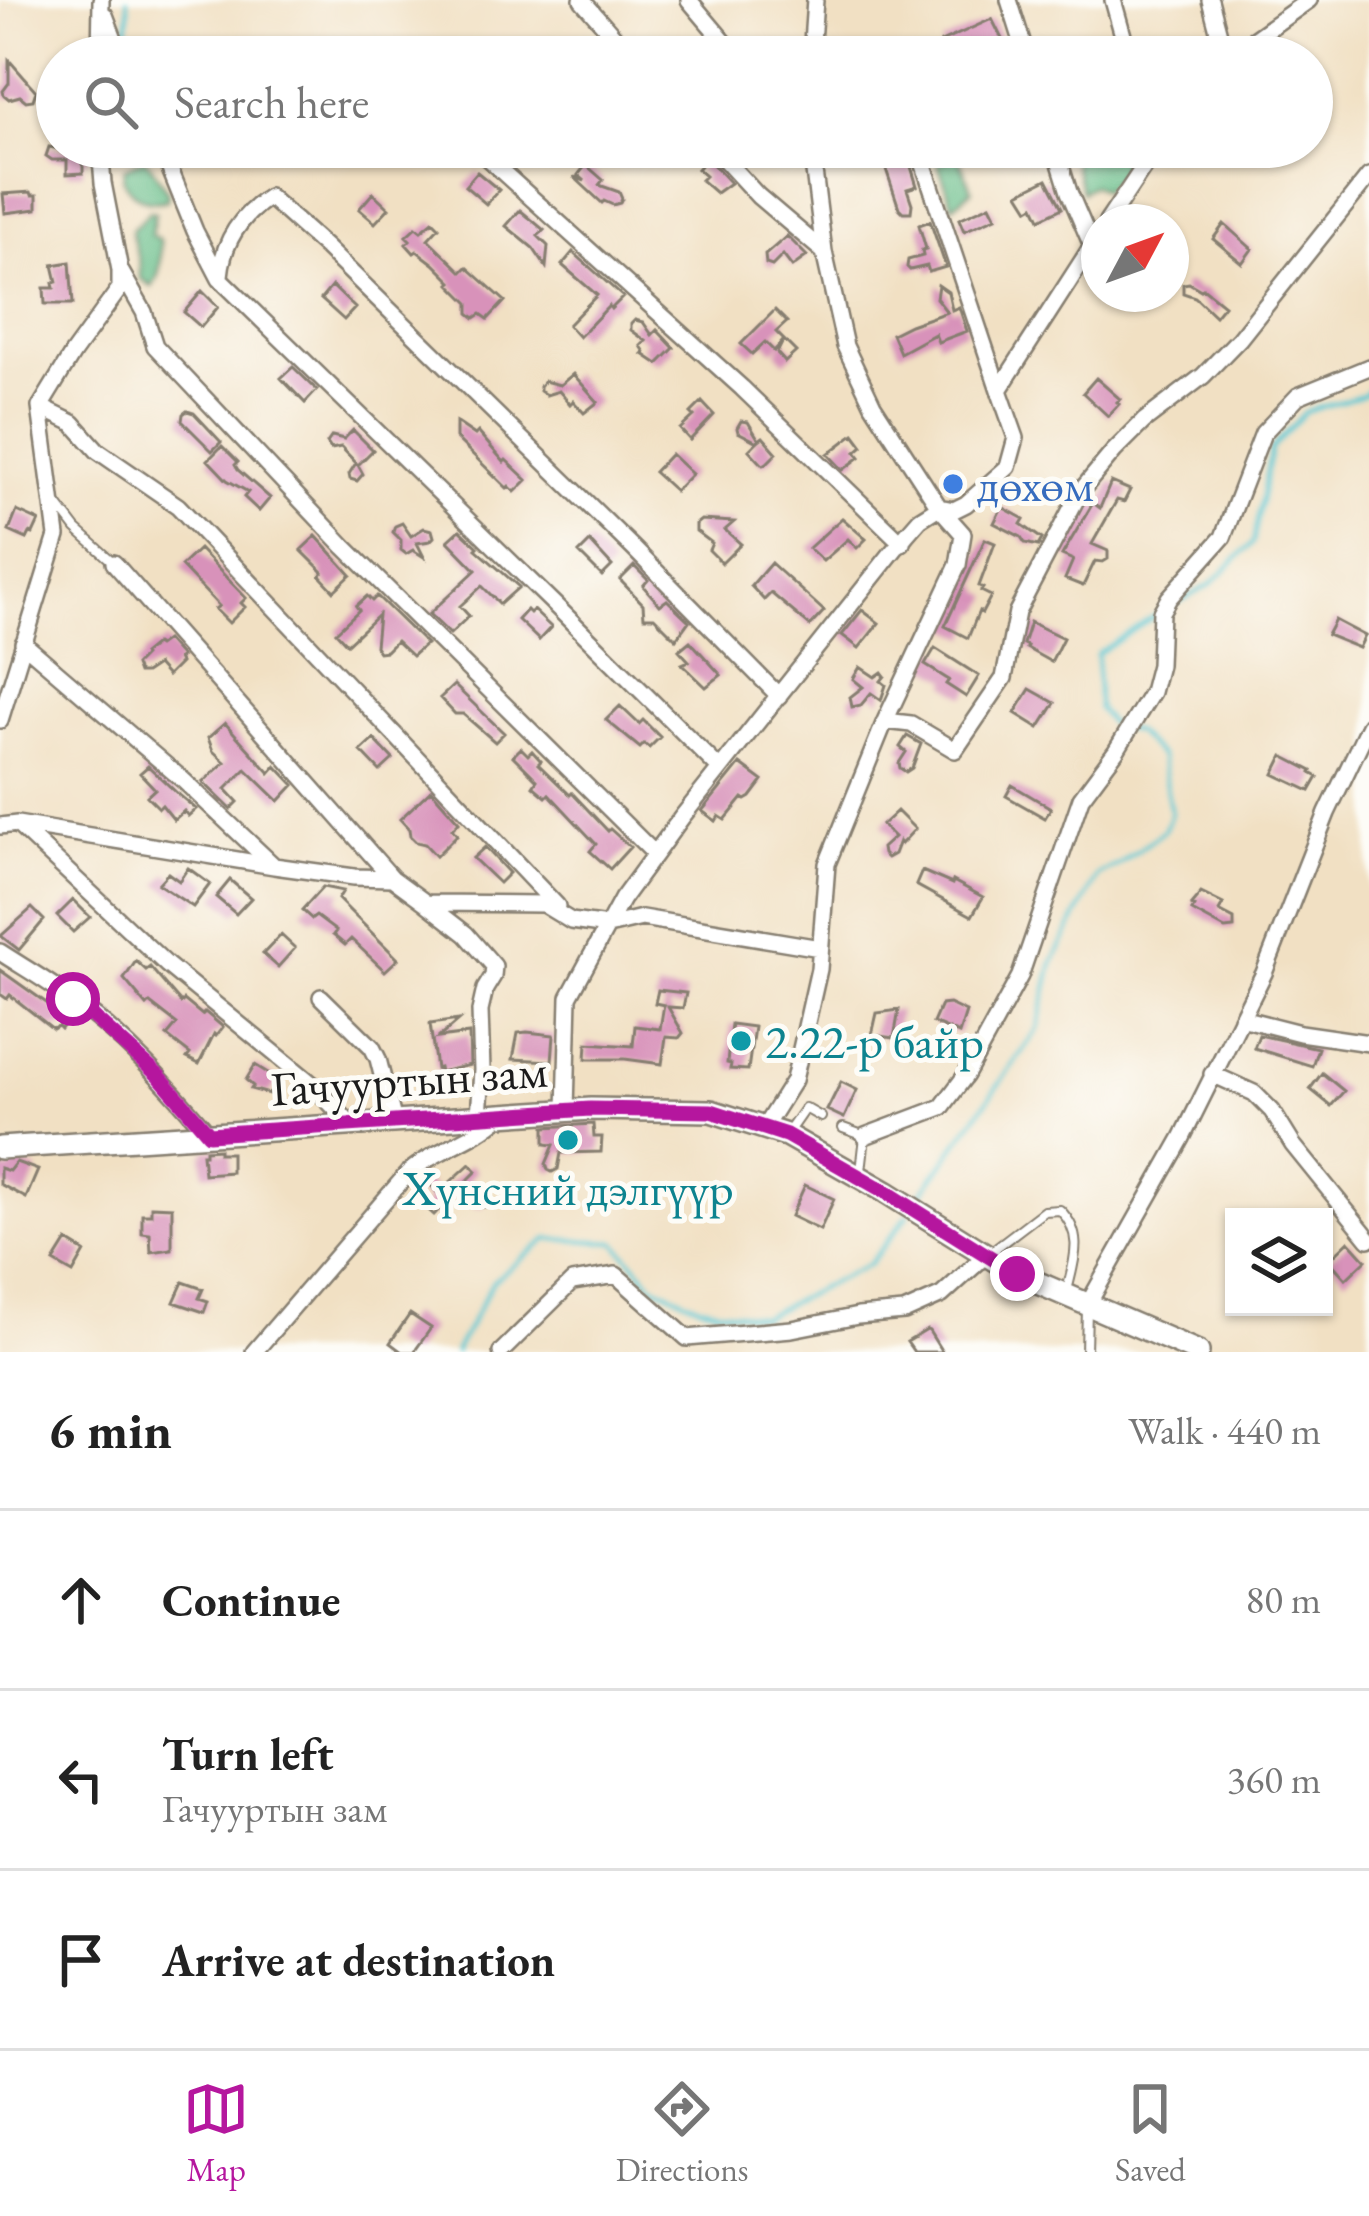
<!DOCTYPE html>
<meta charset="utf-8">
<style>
:root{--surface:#fff;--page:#f6f6f6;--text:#222;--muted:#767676;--line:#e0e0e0;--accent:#b5179e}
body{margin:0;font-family:"EB Garamond",serif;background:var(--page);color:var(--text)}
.controls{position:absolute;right:36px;bottom:36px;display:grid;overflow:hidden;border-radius:0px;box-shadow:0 3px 9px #0004}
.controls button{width:108px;height:108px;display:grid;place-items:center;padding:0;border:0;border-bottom:3px solid var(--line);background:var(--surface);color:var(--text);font:60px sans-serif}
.compass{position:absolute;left:1081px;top:204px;width:108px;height:108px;border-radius:50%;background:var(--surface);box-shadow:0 3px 9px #0004;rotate:49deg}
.stop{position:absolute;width:36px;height:36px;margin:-27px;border:9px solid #b5179e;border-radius:50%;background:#fff}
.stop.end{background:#b5179e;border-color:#fff;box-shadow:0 3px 12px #0008}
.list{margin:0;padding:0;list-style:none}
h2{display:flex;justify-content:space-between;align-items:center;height:156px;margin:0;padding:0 48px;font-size:51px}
h2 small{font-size:39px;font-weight:400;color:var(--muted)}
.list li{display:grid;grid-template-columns:78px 1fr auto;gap:36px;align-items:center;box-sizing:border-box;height:180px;padding:0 48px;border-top:3px solid var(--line)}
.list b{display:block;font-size:45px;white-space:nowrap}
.list p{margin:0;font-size:39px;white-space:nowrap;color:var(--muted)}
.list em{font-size:39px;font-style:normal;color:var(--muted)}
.icon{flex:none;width:66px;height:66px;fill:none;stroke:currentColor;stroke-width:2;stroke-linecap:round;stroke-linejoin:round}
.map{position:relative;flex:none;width:1369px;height:1352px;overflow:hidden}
.search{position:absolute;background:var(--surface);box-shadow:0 3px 9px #0004;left:36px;right:36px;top:36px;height:132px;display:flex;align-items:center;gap:30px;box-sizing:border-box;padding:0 42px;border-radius:66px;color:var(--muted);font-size:45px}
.sheet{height:696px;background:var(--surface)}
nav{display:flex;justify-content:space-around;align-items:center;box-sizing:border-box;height:168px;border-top:3px solid var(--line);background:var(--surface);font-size:33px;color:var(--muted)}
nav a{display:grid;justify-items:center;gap:6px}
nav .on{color:var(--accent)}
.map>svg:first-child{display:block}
.forest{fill:#6cbf8c;stroke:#446e54;stroke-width:3}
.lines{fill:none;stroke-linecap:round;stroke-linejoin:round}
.stream{stroke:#5ac7d2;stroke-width:4.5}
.building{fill:#d892ba}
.service-casing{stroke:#867e70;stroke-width:12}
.minor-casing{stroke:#867e70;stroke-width:20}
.secondary-casing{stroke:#867e70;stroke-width:26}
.service{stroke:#fff;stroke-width:8}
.minor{stroke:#fff;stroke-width:15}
.secondary{stroke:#fff;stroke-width:21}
.route{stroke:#b5179e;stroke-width:15}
.shop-dot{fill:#3f7fe0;stroke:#fdfcf7;stroke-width:4.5}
.culture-dot{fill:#0f9aa8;stroke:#fdfcf7;stroke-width:4.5}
.labels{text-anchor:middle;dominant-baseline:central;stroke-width:10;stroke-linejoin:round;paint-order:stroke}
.shop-label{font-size:48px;fill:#366cbe;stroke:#fdfcf7;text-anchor:start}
.culture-label{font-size:48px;fill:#0d838f;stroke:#fdfcf7;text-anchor:start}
.street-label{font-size:48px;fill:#1c1c1c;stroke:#fdfcf7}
</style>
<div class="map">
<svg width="1369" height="1352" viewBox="0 0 1369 1352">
<rect width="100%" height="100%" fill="#fdfcf7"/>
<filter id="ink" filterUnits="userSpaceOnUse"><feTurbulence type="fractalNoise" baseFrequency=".00833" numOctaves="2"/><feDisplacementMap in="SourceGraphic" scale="24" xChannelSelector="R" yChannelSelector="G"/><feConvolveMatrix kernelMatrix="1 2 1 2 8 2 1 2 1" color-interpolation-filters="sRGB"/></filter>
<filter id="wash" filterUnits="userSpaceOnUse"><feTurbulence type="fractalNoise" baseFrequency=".004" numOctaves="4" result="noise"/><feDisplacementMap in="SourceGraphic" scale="48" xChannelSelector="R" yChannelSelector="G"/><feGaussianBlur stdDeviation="2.7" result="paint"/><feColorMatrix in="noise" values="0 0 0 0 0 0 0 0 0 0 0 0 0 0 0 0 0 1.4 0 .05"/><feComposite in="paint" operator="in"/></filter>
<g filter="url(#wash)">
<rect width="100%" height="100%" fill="#f1e0c3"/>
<path class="forest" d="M1090,147h24l12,23 -23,21 -11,-6 -10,7 -9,-30z
M958,156l14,34 -19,16 -15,-42z
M143,159l7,5 18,29 -1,7c-20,6 -34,-3 -44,-20l1,-11z
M150,211l5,2 -4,22 9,6c1,18 2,31 -8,46l-12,-9v-13l-9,-34z"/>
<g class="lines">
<path class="stream" d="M126,53c-2,-18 6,-35 1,-53
M141,147v3
M1171,606l39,-21 43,-42 18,-94 34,-37 57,-17 7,-5
M917,1200l121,-171 15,-67 45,-87 20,-10 46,-34 7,-17 -10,-57 -26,-25 -26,-9 -11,-15 -1,-54 59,-39
M455,1352l38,-71 55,-42 67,3 39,43 45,21 63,11 107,-53 39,-49"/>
</g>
<g id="blocks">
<path class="building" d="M992,19l14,28 -21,10h-38l-6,-15z
M9,60l27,31 -3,9 -7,1 -6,-5 -11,3 -5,-4 -1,-4 6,-8z
M49,147l21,4v-4h12l1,7 5,1v6h-5v12l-16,1v-14h-15l-6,-4z
M891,147h14l12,39 -10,3 5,15 -1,8h-8l-4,-4 -16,-48 -15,8 -6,-4 3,-9 18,-1 -1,-4z
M707,158l23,25 -14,10 -15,-13 4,-4 -8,-7z
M586,165l17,15 -4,5 20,7 3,7 -2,4 -7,2 -9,-4 -2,2 -28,-26 11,4 -7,-6z
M477,172l22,18 -13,14 -21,-18z
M1047,179l15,29 -22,11 -6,-13 -5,3 -10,-16z
M31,192l1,3h5v14l-32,4 -2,-19z
M373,193l16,15 -14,15 -16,-14z
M990,205l6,12 -32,14 -5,-12z
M520,210l24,20 -6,6 10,10 -2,21 -13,-19 -27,-22z
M433,221l6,6 -11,12 34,33 5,-5 38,34 -17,18 -7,-5 -6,4 -6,-5v-10l-19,-19 2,-2 -18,-18 -17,-13 -3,2 -8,-9 4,-4 -4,-4 10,-9 5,4z
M930,221l16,46 -17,5 -2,-6 -17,4 -3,-3 1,-7 15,-4 -1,-6 4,-1 -7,-24z
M1224,224l28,25 -10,14 -29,-24z
M787,236l20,20 -15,11 -9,-12 -11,11 -6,-2 -1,-9z
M573,252l50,45 -12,12 -2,-3 -30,31 -11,-12 29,-30 -35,-30z
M70,262l3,42h-28l-1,-16h10l-1,-5 4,-1 -4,-17z
M1189,283l12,7 2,-2 21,17 -9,11 -20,-19 -12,-4v-9z
M938,285l10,7 4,18 7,-3 8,24 -29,11 -3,-8 -35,19 -8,-19 18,-9 37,-13 -11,-14z
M332,286l23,22 -11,12 -23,-21z
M202,291l16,16 -17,20 -17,-15z
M775,310l12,12 -11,10 20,20 -11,10 -8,-9 6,-12 -9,10 -9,-9 -13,12 -11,-10z
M635,320l8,2 9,13 5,-5 17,18 -16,16 -15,-10 2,-2 -4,-6 5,-5 -15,-11v-6z
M293,367l24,23 -12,13 -24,-25z
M573,374l25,28 -14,11 -11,-12 -3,3 -11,-13 -13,4 -6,-4v-5l4,-5 16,4z
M1096,378l24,21 -3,3 2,2 -11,12 -25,-23z
M702,402l12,13 -24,25 -10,-11 14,-13 -3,-3z
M187,411l7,2 27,29 -9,9 -30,-30 1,-7z
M741,421l7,1 11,18 4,-3 14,16 -10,10 -4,2 -14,-15 8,-8 -19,-10 -1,-4z
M456,422l19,13 3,-3 26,30 2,-2 21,20 -12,12 -6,-6 -2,2 -51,-50z
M353,430l20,20 -15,15 5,9 -6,7 -7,-2 -1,-5 7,-11 -15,-16 -10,2 -4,-6 5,-7 12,3z
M854,434l9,12 -7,6 4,5 -17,13 -15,-16z
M222,446l16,16 -3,3 3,5 32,28 -11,13 -15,-14 4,-5 -21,-12 -19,-20z
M671,454l21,20 -17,17 -21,-19z
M1111,482l19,8 -6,12 -7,-2 -25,44 16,7v8l-5,3 -8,-1 -12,25 -18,-7 8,-19 -11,-5 31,-52 7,5z
M1002,507l22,12 -3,5 21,15 -4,7 -13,-3 -4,-6 -27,-14z
M17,511l22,10 -6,13 -3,-1 -3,6 -18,-8z
M842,518l24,21 -9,9 -9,-9 -25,22 -14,-13z
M701,520l33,2 -9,8 16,14 -19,19 -13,-13 3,-7 -16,-12v-7z
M402,523l9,13 13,-8 8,2 2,7 -4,4 -13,2 7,14 -11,-7 -7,4 -5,-4v-10l-8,-8 2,-6z
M460,530l18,17 -2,2 43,38 -19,17 -18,-18 -22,20 9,10 -19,18 -21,-20 47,-44 -28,-29z
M316,536l35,39 -17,16 -14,-15 3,-4 -22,-22z
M985,539l10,4 -16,43 4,2 -2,3 10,5 -9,17 -3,-2 -11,27 -23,-12z
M590,542l22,24 -10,10 -23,-23z
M199,549l47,49 -5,5 4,4 -16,16 -14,-14 4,-3 -38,-40z
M771,563l53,48 -14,15 -39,-33 -7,7 -13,-14z
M634,566l14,14 -5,6 17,19 7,-5 22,21 -13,18 -22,-22h-10l-1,-13 -23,-24z
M367,596l5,5 5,-5 49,48 -14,12 -16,-15 -10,10 -7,1 -4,-6 3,-31 -31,29 -11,-12 23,-22 -3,-4z
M527,610l3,3 3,-3 18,17 -12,13 -21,-20z
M862,610l17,13 -20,25 -17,-13z
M1335,620l30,16 -6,12 -32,-13z
M1030,622l33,16 -12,24 -25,-14 1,-2 -4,-2z
M166,640l15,17 -3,2 2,4 -13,13 -10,-11 -12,8h-7l-3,-8 9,-9 -1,-2 12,-10 3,2z
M690,641l31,34 -15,12 -24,-23 7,-3 -10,-11z
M935,648l44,28 -13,21 -20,-13 3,-4 -24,-15z
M860,667l15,10 7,-5 3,4 -4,5 5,4 -5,15 -10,-7 -10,12 -9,2 -2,-10 13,-10 -10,-8z
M454,685l50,48 -9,9 -32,-28h-8l-15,-16z
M1030,689l25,14 -16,25 -24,-15z
M620,706l19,18 4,-4 17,17 -11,11 -5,-4 -4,4 -34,-28z
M225,723l45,50 6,-7 18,19 -15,16 -33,-32 -20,20 12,13 -7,7 -28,-27 22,-20 -12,-11 -5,-13z
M907,736l14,8 -9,24 -6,4 -6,-4 -1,-5 7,-11 -6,-5z
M374,739l19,20 -13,12 -19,-20z
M521,748l7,7 4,-4 9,10 -3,3 32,31 2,-2 36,38 2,-2 20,18 -20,22 -20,-18 6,-7 -47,-50 -3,3 -13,-11 4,-6 -24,-24z
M1283,756l29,15 -1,2 7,4 -8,14 -36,-17z
M740,764l23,17 -12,16 -5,3 -3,-2 -18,22 -6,-4 -3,5 -14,-10z
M148,766l30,28 18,15 -8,7 -4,-5 -10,9 -12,-15 -3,3 -12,-12 8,-7 -15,-16z
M1012,785l39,23 -6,10 -39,-22z
M431,790l28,32 -7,7 5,6 -21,21 -11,-12 -9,-2 -6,-6 -1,-7 -9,-10z
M897,811l18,18 -14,15 -2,-3 -5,13 -7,4 -4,-4 -1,-6 12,-11 -12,-12z
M485,847l24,26 -10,10 -26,-25z
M188,868l22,16 -17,23 -35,-23 10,-11 11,8z
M922,871l30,13 1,-3 30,16 -11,19 -56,-31z
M230,880l21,18 -15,16 -20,-17z
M323,887l20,4 -5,8 60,60 -13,12 -34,-32 -6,6 -12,-10 3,-4 -20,-15 -4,3 -10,-9z
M1201,893l22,11 -4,7 15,8v9l-9,1 -33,-18 2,-4 -3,-2z
M73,900l17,17 -17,15 -16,-16z
M32,908l12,12 -25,30 -18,-14z
M281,935l14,13 -17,19 -15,-13z
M136,961l10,9 4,-3 31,36 3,-3 18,15 3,-3 18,15 -7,9 -2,-2 -15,30 -12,-6 3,-4 -23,-18 10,-12 -27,-21 -3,3 -23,-27z
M0,970l69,49 -8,10 -3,-3 -5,3 -43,-34 -3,4 -7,-5z
M658,990l28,3 -3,15 -15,-1 15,26 -4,5 -13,-1 -4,27 -37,-5h-39l1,-16 46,3 2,-20 25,3 4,-24 -9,-2z
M949,1004l17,8 -7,22 -26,-11 8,-18z
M899,1010l-5,28 -22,-3 5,-22z
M459,1020l-21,18 31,-4 1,31 -30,7 -1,-4 -3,1 -6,-45z
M731,1024l23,3 -6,43 -18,-1 1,-5 -4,-1z
M527,1032l27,3 -2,26 -39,-2 5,-26z
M1259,1035l59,13 -6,18 -58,-18z
M255,1065l24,15 -10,14 -18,-5 2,-3 -7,-6z
M1322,1073l22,18 -13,15 -21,-17z
M841,1082l16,8 -13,28 -17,-8z
M593,1124l1,13h8l-1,15 -40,1 -3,16 -6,3 -4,-2 -2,-6 8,-19 -9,-1v-17z
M219,1149v4h12v19l-27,2 -2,-20h3v-4z
M16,1162l22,8 -12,28 -26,-14v-16l9,3z
M470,1164l7,7 -9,9 16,17v10h-8l-21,-14 -21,22 -10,-9 5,-5 -12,-11 9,-10 12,13z
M805,1185l29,14 -14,31 -29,-14z
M151,1206l21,1v42l-21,3 -1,-18 -8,-1v-19h9z
M67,1241l18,11 -12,21 -19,-11z
M1349,1241l17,19 -20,19 -17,-19z
M183,1282l20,7 -4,9 9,3 -4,11 -30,-10z
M410,1314l21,14 -17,24h-12l-12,-9z
M927,1330l2,1 13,21h-28l-7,-10z"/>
</g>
</g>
<g filter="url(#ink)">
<use href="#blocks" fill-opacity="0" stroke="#867e70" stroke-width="3"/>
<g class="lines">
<g class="service-casing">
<path id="service" d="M57,504l19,25 37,33
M843,1128l22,8 -4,35
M789,1131l16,-23 16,9
M989,1253l55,-42 16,-1c26,26 13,53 6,85
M1086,1352l1,-45"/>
</g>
<g class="minor-casing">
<path id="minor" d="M582,0l50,57
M689,0l48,57
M1009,0l18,57
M1113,0l16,57
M1210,0l15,57
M105,15l16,42
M100,57l1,-57
M811,57l4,-57
M1229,57l80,-57
M161,147l34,84 25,48 338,329 162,161
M475,147l267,241 160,155
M713,147l45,49 66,56 21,94 28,59 66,102 24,27 -5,31 -73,156
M811,147l13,105
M918,147l81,243
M1055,147l14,45 24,56
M1107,222l50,-75
M120,270l24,42 11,34 190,201 310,307
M220,276c3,-34 20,-60 49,-79l56,50 309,302 145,147
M40,407l33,16 25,28 80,55 379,400
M114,563l278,315
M23,643l160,137 89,84
M0,720l57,-184 -17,-129 33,-54 47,-65v-18l-17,-87 -3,-36
M0,826l17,-2 257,42 80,11 38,1 34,25 117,1 28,17 37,5 34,-8 178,30
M19,826l148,139 145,119 39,41
M426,903l40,31 28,32 -1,10 -8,13 -5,22 2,59 -3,47
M0,952c23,15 48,29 70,46 53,37 97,87 139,136
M321,997l51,50 6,12 16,63
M1241,1018l59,15 69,10
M1212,1074l42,19 18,18 21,34 76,94
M566,1111l3,-114 53,-98 60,-82 224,-282 14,-16 19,-12 15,3 12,-6 42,-37 8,-29 -17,-48 100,-155
M765,1126l29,-46 25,-111 8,-105 58,-143 26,3 44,26 49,-72 13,-66 63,-120 34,-41 30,-30 59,-45 36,-37 130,-163
M865,1136l77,-29 24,-32 54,-99 61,-178 35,-47 36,-59 7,-27 2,-53 8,-14 54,-61 40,-104 35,-37 71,-29
M1087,1306l95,-168 82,-165 63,-160 42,-88
M254,1352l154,-179c28,-24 65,-32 92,-57
M501,1352l71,-70 44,-7 71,63 105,-9 66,-13 46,-4 38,-17 44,-40"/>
</g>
<g class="secondary-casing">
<path id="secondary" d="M0,1148l591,-39 120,2 75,24 100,57 131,82 181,78"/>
</g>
<use href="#service" class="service"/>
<use href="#minor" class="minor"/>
<use href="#secondary" class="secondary"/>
</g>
</g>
<g class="lines" filter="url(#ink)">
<path class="route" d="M73,999l86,77 50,58 381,-25 121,2 75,24 100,57 131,82"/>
</g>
<circle class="shop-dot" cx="953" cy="484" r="12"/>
<g class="culture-dot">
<circle cx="741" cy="1041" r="12"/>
<circle cx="568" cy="1140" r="12"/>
</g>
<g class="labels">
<g class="shop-label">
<text x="977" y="484">дөхөм</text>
</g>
<g class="culture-label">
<text x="765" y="1041">2.22-р байр</text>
<text x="568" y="1188" text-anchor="middle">Хүнсний дэлгүүр</text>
</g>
<g class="street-label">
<text transform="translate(409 1079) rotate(-4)">Гачууртын зам</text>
</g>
</g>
</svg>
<div class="controls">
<button><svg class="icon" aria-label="layers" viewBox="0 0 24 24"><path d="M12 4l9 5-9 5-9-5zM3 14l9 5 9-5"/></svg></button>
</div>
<svg class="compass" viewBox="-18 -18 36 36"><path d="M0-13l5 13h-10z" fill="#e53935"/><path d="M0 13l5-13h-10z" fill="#767676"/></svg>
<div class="stop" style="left:73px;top:999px"></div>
<div class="stop end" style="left:1017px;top:1274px"></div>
<div class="search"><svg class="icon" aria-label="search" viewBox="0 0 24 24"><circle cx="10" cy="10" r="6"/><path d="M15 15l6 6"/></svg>Search here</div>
</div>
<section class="sheet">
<h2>6 min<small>Walk · 440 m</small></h2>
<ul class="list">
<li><svg class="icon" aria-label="ahead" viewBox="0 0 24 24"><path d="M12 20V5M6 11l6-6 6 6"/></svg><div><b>Continue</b></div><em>80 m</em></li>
<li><svg class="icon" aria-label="left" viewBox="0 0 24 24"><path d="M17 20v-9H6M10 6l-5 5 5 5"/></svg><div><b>Turn left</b><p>Гачууртын зам</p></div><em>360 m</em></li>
<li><svg class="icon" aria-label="arrive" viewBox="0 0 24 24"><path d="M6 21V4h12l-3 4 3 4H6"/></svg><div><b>Arrive at destination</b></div></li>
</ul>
</section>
<nav>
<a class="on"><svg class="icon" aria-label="map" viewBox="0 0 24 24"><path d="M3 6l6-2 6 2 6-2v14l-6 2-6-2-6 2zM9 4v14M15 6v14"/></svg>Map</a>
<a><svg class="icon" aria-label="directions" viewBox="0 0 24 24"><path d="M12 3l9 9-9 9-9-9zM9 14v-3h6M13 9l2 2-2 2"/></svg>Directions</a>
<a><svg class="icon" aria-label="saved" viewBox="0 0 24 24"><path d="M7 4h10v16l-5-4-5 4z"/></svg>Saved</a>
</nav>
